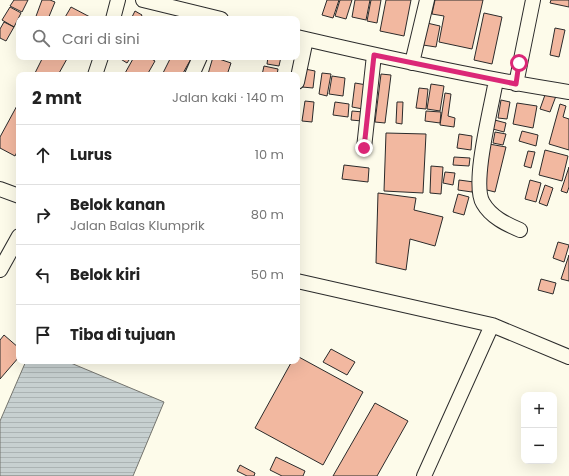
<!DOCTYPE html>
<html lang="id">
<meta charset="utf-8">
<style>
:root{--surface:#fff;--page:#f2f2f2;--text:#222;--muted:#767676;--line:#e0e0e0}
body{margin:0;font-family:Poppins,sans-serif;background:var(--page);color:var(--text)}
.controls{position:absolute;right:12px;bottom:12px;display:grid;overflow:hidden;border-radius:8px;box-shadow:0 4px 16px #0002}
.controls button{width:36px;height:36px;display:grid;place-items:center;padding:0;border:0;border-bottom:1px solid var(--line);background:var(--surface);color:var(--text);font:20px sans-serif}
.stop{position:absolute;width:12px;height:12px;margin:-9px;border:3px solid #db2777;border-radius:50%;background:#fff}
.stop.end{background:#db2777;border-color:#fff;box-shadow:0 1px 4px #0008}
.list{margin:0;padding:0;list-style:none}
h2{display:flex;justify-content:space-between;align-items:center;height:52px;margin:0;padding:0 16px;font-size:17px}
h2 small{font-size:13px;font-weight:400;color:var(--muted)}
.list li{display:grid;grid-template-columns:26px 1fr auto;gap:12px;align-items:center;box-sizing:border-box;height:60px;padding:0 16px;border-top:1px solid var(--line)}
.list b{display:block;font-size:15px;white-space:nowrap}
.list p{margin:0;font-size:13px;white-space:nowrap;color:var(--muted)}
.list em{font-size:13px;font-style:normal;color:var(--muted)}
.icon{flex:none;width:22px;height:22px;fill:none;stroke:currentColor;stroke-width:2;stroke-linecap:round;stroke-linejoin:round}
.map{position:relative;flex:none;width:569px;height:476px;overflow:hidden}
.search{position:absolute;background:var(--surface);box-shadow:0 4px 16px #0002;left:16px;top:16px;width:284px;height:44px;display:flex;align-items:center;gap:10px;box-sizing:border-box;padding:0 14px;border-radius:8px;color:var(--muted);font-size:15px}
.panel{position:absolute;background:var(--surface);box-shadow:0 4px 16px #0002;left:16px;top:72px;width:284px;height:292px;border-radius:8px}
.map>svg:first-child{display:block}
.water{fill:url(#water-rules);stroke:#74746e}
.building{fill:#f2b8a0;stroke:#2b2b2b}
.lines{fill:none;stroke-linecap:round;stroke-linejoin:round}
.minor-casing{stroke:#2b2b2b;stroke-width:16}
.minor{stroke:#fdfbea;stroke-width:14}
.route{stroke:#db2777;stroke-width:5}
</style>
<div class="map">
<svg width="569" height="476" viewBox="0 0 569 476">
<defs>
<pattern id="water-rules" width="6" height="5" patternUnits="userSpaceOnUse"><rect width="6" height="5" fill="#c7d0d0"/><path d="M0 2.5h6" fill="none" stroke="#abb3b3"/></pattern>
</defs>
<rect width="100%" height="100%" fill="#fdfbea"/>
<path class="water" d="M26,361h40l98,41 -31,74h-133v-55z"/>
<path class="building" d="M14,0h14l-6,12 -12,-6z
M42,0h8l5,2 -7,17h-13z
M327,0h12l-6,18 -11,-3z
M340,0h12l-6,19 -11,-3z
M355,0h15l-4,20 -14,-3z
M371,0h10l-4,23 -10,-2z
M386,0h25l-7,36 -24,-5z
M435,0h48l-11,49 -33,-7 5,-26 -12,-2z
M551,0h18v7l-19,-4z
M10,7l11,6 -7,14 -12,-7z
M71,7l19,10 -1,2h-25z
M135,11l7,4 -2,4h-9z
M484,13l18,4 -10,47 -18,-4z
M4,22l10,5 -8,14 -6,-3v-9z
M427,23l13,3 -4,21 -13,-2z
M555,28l10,2 -6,27 -9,-2z
M43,57h25l-10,18h-24z
M119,57h12l-4,6 -8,-5z
M134,57h14l7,4 -8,14h-23z
M171,57h21l-10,18h-20z
M213,57l18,6 -4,12 -19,-1z
M268,57h13l-2,9 -12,-2z
M264,66l14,3 -1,6h-15z
M305,69l10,2 -2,17 -11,-1z
M322,73l9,1 -4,22 -8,-2z
M381,74l10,1 -6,48 -10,-1z
M332,76l13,2 -2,18 -14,-2z
M355,83l12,2 -4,24 -11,-2z
M431,84l13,2 -4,25 -13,-2z
M419,88l9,1 -2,20 -10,-1z
M546,92l10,4 -6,16 -10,-3z
M445,93l6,1 -3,22 7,2 -1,9 -14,-2z
M501,100l9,2 -3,17 -9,-1z
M305,101l9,1 -2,20 -10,-1z
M19,102v46l-4,8 -15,-8v-11z
M335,102l14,2 -1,13 -15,-2z
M397,102h6l-1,22 -6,-1z
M517,103l20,3 -4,22 -20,-4z
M560,104l6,2 -3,11 6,2v31l-20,-6z
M352,111l11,1 -1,9 -11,-1z
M426,111l15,1 -1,11 -15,-2z
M491,119l15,4 -2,9 -15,-4z
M522,131l16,4 -2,11 -17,-5z
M495,132l11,2 -3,11 -10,-2z
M386,133l40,1 -3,59 -39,-2z
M459,134l13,2 -1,14 -14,-2z
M489,144l17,3 -11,45 -16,-4z
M545,150l23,6 -6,25 -23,-6z
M528,151l7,1 -4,16 -7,-2z
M454,157l16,1 -1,8 -16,-1z
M344,165l25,3 -1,14 -26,-3z
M431,166l12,1 -2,27 -11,-1z
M569,167v20l-2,6 -6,-2z
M445,172l10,1 -2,12 -10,-2z
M459,180l15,2 -2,10 -14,-2z
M530,180l11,3 -5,19 -11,-3z
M545,185l8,3 -6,18 -8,-3z
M378,193l38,5 -2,12 29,7 -8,29 -25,-7 -4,31 -30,-7z
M458,194l11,3 -5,18 -11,-3z
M558,242l11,3 -5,17 -11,-4z
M569,255v26l-8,-2z
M541,279l15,4 -3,11 -15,-4z
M4,335l15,13v9l-19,22v-39z
M331,349l24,13 -8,13 -24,-13z
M297,356l66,36 -40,73 -68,-37 37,-67h5z
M375,403l33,18 -31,55h-44z
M276,457l29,14 -2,5h-21l-12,-6z
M240,465l15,8 -1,3h-7l-10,-5z"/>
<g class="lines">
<g class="minor-casing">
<path id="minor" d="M143,0l78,19
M113,19l5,-19
M297,37c90,21 180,41 272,55
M412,63l15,-63
M95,75l6,-18
M192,75l8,-18
M496,80c-4,25 -25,104 -13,123 8,14 23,21 37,27
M297,82l9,-43
M516,84l17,-84
M364,148l10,-93
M0,189l19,7
M0,270l19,-34
M297,281l195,44
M424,476l68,-151 77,32"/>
</g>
<use href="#minor" class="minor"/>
</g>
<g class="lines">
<path class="route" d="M364,148l10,-93 142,29 3,-21"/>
</g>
</svg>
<div class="controls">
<button>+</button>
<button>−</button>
</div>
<div class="stop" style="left:519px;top:63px"></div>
<div class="stop end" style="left:364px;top:148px"></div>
<div class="search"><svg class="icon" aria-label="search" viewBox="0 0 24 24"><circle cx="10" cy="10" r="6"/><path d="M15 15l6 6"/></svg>Cari di sini</div>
<section class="panel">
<h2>2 mnt<small>Jalan kaki · 140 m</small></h2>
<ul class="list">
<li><svg class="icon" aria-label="ahead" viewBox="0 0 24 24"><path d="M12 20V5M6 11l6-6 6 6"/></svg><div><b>Lurus</b></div><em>10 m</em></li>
<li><svg class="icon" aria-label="right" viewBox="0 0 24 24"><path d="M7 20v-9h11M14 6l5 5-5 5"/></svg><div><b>Belok kanan</b><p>Jalan Balas Klumprik</p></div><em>80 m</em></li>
<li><svg class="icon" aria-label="left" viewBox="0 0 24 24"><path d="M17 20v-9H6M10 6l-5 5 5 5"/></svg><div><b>Belok kiri</b></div><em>50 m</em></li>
<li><svg class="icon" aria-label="arrive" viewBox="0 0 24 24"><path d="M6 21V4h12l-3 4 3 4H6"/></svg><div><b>Tiba di tujuan</b></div></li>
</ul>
</section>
</div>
